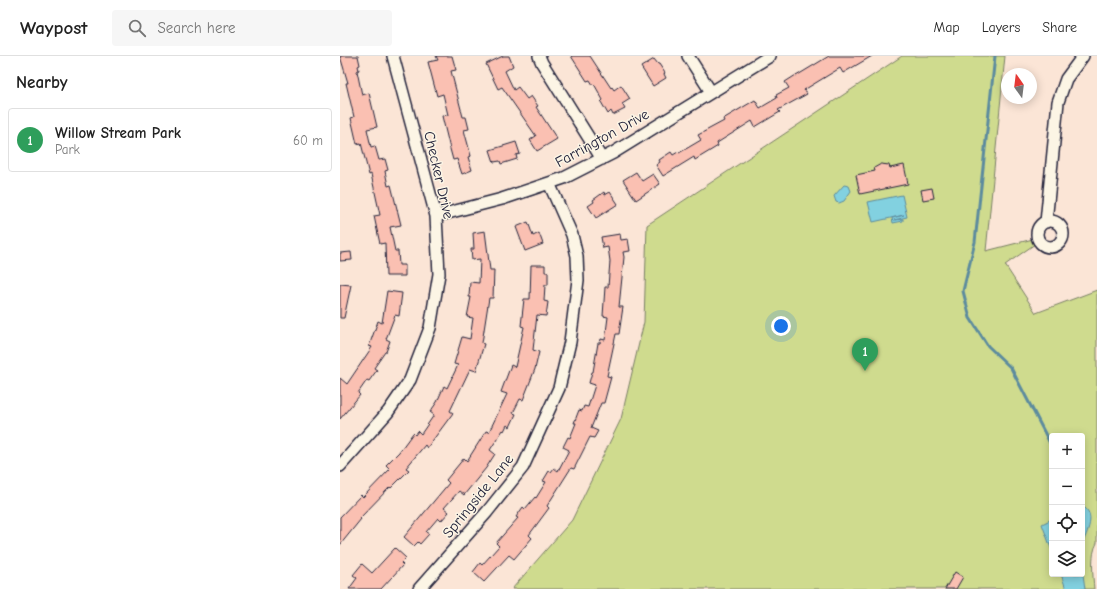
<!DOCTYPE html>
<meta charset="utf-8">
<style>
:root{--surface:#fff;--page:#f6f6f6;--text:#222;--muted:#767676;--line:#e0e0e0;--accent:#7c3aed}
body{margin:0;font-family:"Comic Neue",sans-serif;background:var(--page);color:var(--text)}
.controls{position:absolute;right:12px;bottom:12px;display:grid;overflow:hidden;border-radius:4px;box-shadow:0 2px 10px #0003}
.controls button{width:36px;height:36px;display:grid;place-items:center;padding:0;border:0;border-bottom:1px solid var(--line);background:var(--surface);color:var(--text);font:20px sans-serif}
.compass{position:absolute;left:661px;top:12px;width:36px;height:36px;border-radius:50%;background:var(--surface);box-shadow:0 2px 10px #0003;rotate:346deg}
.you{position:absolute;left:441px;top:270px;width:14px;height:14px;margin:-10px;border:3px solid #fff;border-radius:50%;background:#1a73e8;box-shadow:0 0 0 6px #1a73e833}
.badge{display:grid;place-items:center;width:26px;height:26px;border-radius:50%;background:var(--accent);color:#fff;font-size:13px;font-weight:700}
.pin{position:absolute;translate:-50% -33px;filter:drop-shadow(0 1px 2px #0008)}
.pin::after{content:'';position:absolute;top:21px;width:14px;height:12px;background:inherit;clip-path:polygon(0 0,100% 0,50% 100%)}
.list{margin:0;padding:0;list-style:none}
h2{display:flex;justify-content:space-between;align-items:center;height:52px;margin:0;padding:0 16px;font-size:17px}
h2 small{font-size:13px;font-weight:400;color:var(--muted)}
.list li{display:grid;grid-template-columns:26px 1fr auto;gap:12px;align-items:center;box-sizing:border-box;height:64px;margin:0 8px 8px;padding:0 8px;border:1px solid var(--line);border-radius:4px}
.list b{display:block;font-size:15px;white-space:nowrap}
.list p{margin:0;font-size:13px;white-space:nowrap;color:var(--muted)}
.list em{font-size:13px;font-style:normal;color:var(--muted)}
.icon{flex:none;width:22px;height:22px;fill:none;stroke:currentColor;stroke-width:2;stroke-linecap:round;stroke-linejoin:round}
.map{position:relative;flex:none;width:757px;height:533px;overflow:hidden}
header{display:flex;align-items:center;gap:24px;box-sizing:border-box;height:56px;padding:0 20px;background:var(--surface);border-bottom:1px solid var(--line)}
header strong{font-size:19px}
nav{display:flex;gap:22px;margin-inline-start:auto;font-size:14px}
.search{width:280px;height:36px;background:var(--page);display:flex;align-items:center;gap:10px;box-sizing:border-box;padding:0 14px;border-radius:4px;color:var(--muted);font-size:15px}
main{display:flex}
aside{flex:1;background:var(--surface)}
.map>svg:first-child{display:block}
.green{fill:#cfdb8e;stroke:#787e64;fill-rule:evenodd}
.water{fill:#82d1e0;stroke:#5c8b9e}
.lines{fill:none;stroke-linecap:round;stroke-linejoin:round}
.stream{stroke:#5c8b9e;stroke-width:3}
.building{fill:#fac0b2;stroke:#22223b}
.minor-casing{stroke:#22223b;stroke-width:14}
.minor{stroke:#fcf5e5;stroke-width:11}
.labels{text-anchor:middle;dominant-baseline:central;stroke-width:3;stroke-linejoin:round;paint-order:stroke}
.street-label{font-size:15px;fill:#22223b;stroke:#fcf5e5}
</style>
<header>
<strong>Waypost</strong>
<div class="search"><svg class="icon" aria-label="search" viewBox="0 0 24 24"><circle cx="10" cy="10" r="6"/><path d="M15 15l6 6"/></svg>Search here</div>
<nav><a>Map</a><a>Layers</a><a>Share</a></nav>
</header>
<main>
<aside>
<h2>Nearby<small></small></h2>
<ul class="list">
<li><span class="badge" style="background:#2e9e5b">1</span><div><b>Willow Stream Park</b><p>Park</p></div><em>60 m</em></li>
</ul>
</aside>
<div class="map">
<svg width="757" height="533" viewBox="0 0 757 533">
<rect width="100%" height="100%" fill="#fbe5d6"/>
<filter id="ink" filterUnits="userSpaceOnUse"><feTurbulence type="fractalNoise" baseFrequency=".025" numOctaves="2"/><feDisplacementMap in="SourceGraphic" scale="8" xChannelSelector="R" yChannelSelector="G"/><feConvolveMatrix kernelMatrix="1 2 1 2 8 2 1 2 1" color-interpolation-filters="sRGB"/></filter>
<g filter="url(#ink)">
<path class="green" d="M562,0h103l-19,195 47,-12 2,5 -30,21 31,48 61,-23v253c-7,12 -4,32 -3,46h-582l60,-69 49,-101 23,-97 3,-97zM712,380h30v138h-30z"/>
<path class="water" d="M504,129l5,1 2,5 -7,10 -5,2 -3,-1 -2,-6z
M562,139l5,22 -13,3 9,-1v2l-10,2 -1,-5 12,-3 -31,7 -5,-20z
M742,450c15,8 5,26 0,39z
M712,463v32l-10,-27z
M742,511l3,22h-19l-5,-15h21z"/>
<g class="lines">
<path class="stream" d="M655,0l-20,186 -12,49 7,27 18,28 23,22 41,79"/>
</g>
<path class="building" d="M0,0h18l2,9 -2,1 1,4 -2,1 5,24 7,-2 8,34 -10,2 4,18 4,-1 4,14 6,-1 3,11 -3,1 3,15 3,-1 10,40 -11,2 5,24h3l1,14h6v11h-19l-1,-33 -5,1 -6,-28 6,-1 -9,-41 -2,1 -8,-32 -4,1 -6,-26 3,-1 -8,-34h2z
M96,0h16l4,14 -5,1 12,46h3l3,12 -5,1 7,26 -3,1 4,13 -10,4 -5,-15 -4,1 -3,-11 -8,-33 6,-1 -5,-21 -6,2 -9,-34 10,-2z
M163,0h6l4,10 -8,5 9,19 4,-3 9,12 4,-3 7,10 -2,1 21,32 -20,12 -7,-11 6,-4 -34,-49 -4,2 -12,-25z
M231,0h19l21,32 1,-1 2,3 7,-5 9,14 -8,5 3,5 -12,6 -2,-4 -3,3 -7,-12 2,-2 -9,-16 -1,1 -3,-5 -3,1z
M489,0h43l-29,17 -3,-5 -36,22 3,4 -29,16 2,2 -25,15 -3,-6 -35,22 1,3 -23,14 -1,-3 -31,19 -7,-11 4,-3 -1,-2 12,-8 2,3 5,-3 1,1 22,-13 -3,-5 26,-14 -1,-2 32,-19 5,8 17,-10 -1,-3 13,-7 -4,-6 11,-7v1z
M314,3l4,5h1l6,9 -1,1 2,4 -13,8 -12,-19z
M176,86l4,12 -4,1 1,4 -16,5 -1,-3 -6,1 -4,-12z
M541,108l8,1 1,3 14,-3 4,19 -48,10 -4,-19 19,-4 -1,-3z
M296,116l6,9 11,-7 7,10 -24,16 -13,-20z
M592,132l2,10 -11,2 -2,-10z
M264,136l1,3 5,-3 8,12 -22,14 -8,-12 6,-4 -1,-2z
M188,166l5,14 6,-3 4,11 -18,7 -9,-24z
M145,175l5,39h4l-1,28h-4l-7,45 2,1 -8,27 -6,-2 -20,42 3,2 -26,35 -2,-3 -19,23 3,2 -18,18 -1,-1 -30,31 1,1 -21,26v-28l21,-22 2,2 27,-28 -4,-4 13,-13 14,-19 2,2 3,-4 3,3 13,-19 -4,-3 7,-10 7,-16 3,2 11,-23 -4,-1 8,-27 8,2 3,-21 -6,-1 4,-20h-2l1,-15 9,1 1,-24 -8,1 -1,-11h3l-1,-16z
M280,178l1,6 7,-1 2,12 -7,1 1,5 -5,50h4l-4,27h-3l-9,42 4,1 -7,26h-3l-10,25 7,3 -4,7 -4,-1 -16,32 -3,-1 -24,38 2,2 -20,27 3,3 -18,21 -5,-4 -25,27 -11,-10 7,-9 2,2 17,-19 -3,-3 22,-25 -2,-1 7,-10 2,2 10,-12 1,1 10,-16 -3,-1 6,-10 2,1 3,-4 4,3 11,-21 -6,-3 5,-10 2,1 6,-15h-2l5,-13 3,1 2,-5 4,1 7,-22 -6,-2 3,-11h1l5,-29h2l1,-4 4,1 3,-23 -5,-1 2,-29h3l2,-26 -2,-14 -5,1 -2,-11z
M11,196l1,8 -12,1v-8z
M191,209h14v7h3v13h-3l-1,16 4,1 -2,14 -9,-1 -4,35 6,2 -4,17 -12,31 -3,-1 -7,14 3,1 -6,13 -3,-2 -3,6 -1,-1 -13,20 5,4 -9,14 -22,27 -5,-4 -15,17 5,4 -8,9 -3,-3 -12,14 3,2 -9,10 -2,-2 -4,4 -10,-9 45,-54 -3,-3 18,-22 3,3 19,-30 3,1 18,-38 -6,-2 10,-27 4,2 9,-40 -3,-1 3,-27h6z
M0,228l11,1 -7,33h-4z
M47,235l15,2 -3,23 -4,-1 -9,24 4,2 -4,11h-1l-11,16 3,2 -8,11 -2,-1 -9,13 2,2 -20,24v-41l7,6 25,-37 -3,-1 9,-25 4,2z
M55,492l11,10 -5,5 2,2 -22,24h-32l8,-11 -4,-3 9,-11 10,9z
M615,516l8,5 -7,12h-11z"/>
<g class="lines">
<g class="minor-casing">
<path id="minor" d="M199,0l3,7 60,96
M348,0l23,36
M96,160l66,-17 62,-21 49,-25 157,-97
M697 178a13 13 0 1 1 26 0a13 13 0 1 1-26 0Z
M706,166l12,-120 8,-23 17,-23
M0,410l48,-54 22,-32 20,-52 9,-54 -3,-58 -43,-160
M79,533l68,-77 36,-45 36,-79 11,-46 8,-62 -1,-24 -5,-21 -23,-52"/>
</g>
<use href="#minor" class="minor"/>
</g>
</g>
<g class="labels">
<g class="street-label">
<text transform="translate(262 82) rotate(-29)">Farrington Drive</text>
<text transform="translate(99 119) rotate(77)">Checker Drive</text>
<text transform="translate(138 440) rotate(-51)">Springside Lane</text>
</g>
</g>
</svg>
<div class="controls">
<button>+</button>
<button>−</button>
<button><svg class="icon" aria-label="locate" viewBox="0 0 24 24"><circle cx="12" cy="12" r="6"/><path d="M12 2v4M12 18v4M2 12h4M18 12h4"/></svg></button>
<button><svg class="icon" aria-label="layers" viewBox="0 0 24 24"><path d="M12 4l9 5-9 5-9-5zM3 14l9 5 9-5"/></svg></button>
</div>
<svg class="compass" viewBox="-18 -18 36 36"><path d="M0-13l5 13h-10z" fill="#e53935"/><path d="M0 13l5-13h-10z" fill="#767676"/></svg>
<div class="you"></div>
<div class="pin badge" style="left:525px;top:315px;background:#2e9e5b">1</div>
</div>
</main>
